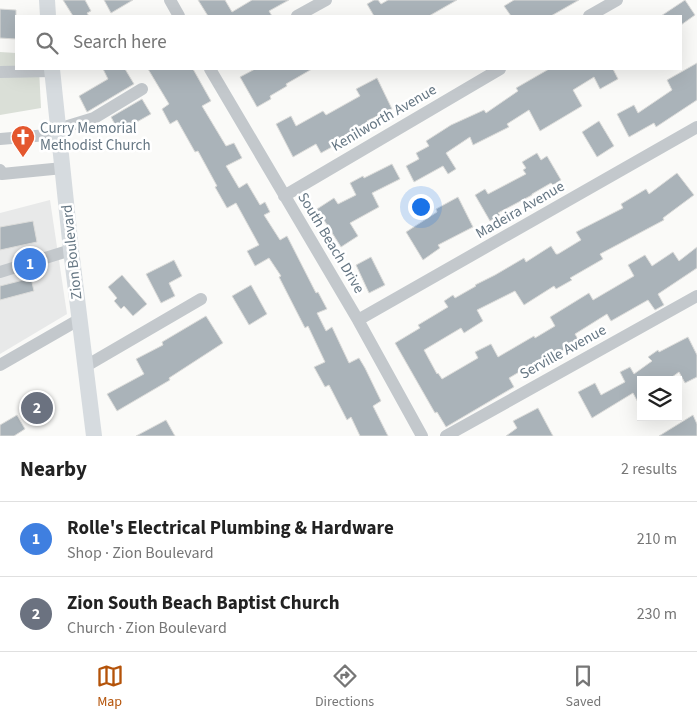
<!DOCTYPE html>
<meta charset="utf-8">
<style>
:root{--surface:#fff;--page:#f6f6f6;--text:#222;--muted:#767676;--line:#e0e0e0;--accent:#b45309}
body{margin:0;font-family:"Source Sans 3",sans-serif;background:var(--page);color:var(--text)}
.controls{position:absolute;right:15px;bottom:15px;display:grid;overflow:hidden;border-radius:0px;box-shadow:0 5px 20px #0002}
.controls button{width:45px;height:45px;display:grid;place-items:center;padding:0;border:0;border-bottom:1px solid var(--line);background:var(--surface);color:var(--text);font:25px sans-serif}
.you{position:absolute;left:420px;top:206px;width:18px;height:18px;margin:-12px;border:4px solid #fff;border-radius:50%;background:#1a73e8;box-shadow:0 0 0 8px #1a73e833}
.badge{display:grid;place-items:center;width:32px;height:32px;border-radius:50%;background:var(--accent);color:#fff;font-size:16px;font-weight:700}
.pin{position:absolute;translate:-50% -50%;border:2px solid #fff;box-shadow:0 1px 5px #0006}
.list{margin:0;padding:0;list-style:none}
h2{display:flex;justify-content:space-between;align-items:center;height:65px;margin:0;padding:0 20px;font-size:21px}
h2 small{font-size:16px;font-weight:400;color:var(--muted)}
.list li{display:grid;grid-template-columns:32px 1fr auto;gap:15px;align-items:center;box-sizing:border-box;height:75px;padding:0 20px;border-top:1px solid var(--line)}
.list b{display:block;font-size:19px;white-space:nowrap}
.list p{margin:0;font-size:16px;white-space:nowrap;color:var(--muted)}
.list em{font-size:16px;font-style:normal;color:var(--muted)}
.icon{flex:none;width:28px;height:28px;fill:none;stroke:currentColor;stroke-width:2;stroke-linecap:round;stroke-linejoin:round}
.map{position:relative;flex:none;width:697px;height:436px;overflow:hidden}
.search{position:absolute;background:var(--surface);box-shadow:0 5px 20px #0002;left:15px;right:15px;top:15px;height:55px;display:flex;align-items:center;gap:12px;box-sizing:border-box;padding:0 18px;border-radius:0px;color:var(--muted);font-size:19px}
.sheet{height:215px;background:var(--surface)}
nav{display:flex;justify-content:space-around;align-items:center;box-sizing:border-box;height:70px;border-top:1px solid var(--line);background:var(--surface);font-size:14px;color:var(--muted)}
nav a{display:grid;justify-items:center;gap:2px}
nav .on{color:var(--accent)}
.map>svg:first-child{display:block}
.built{fill:#e8e9e9}
.green{fill:#dadfd7}
.building{fill:#aab3b9;stroke:#dcdcda}
.lines{fill:none;stroke-linecap:round;stroke-linejoin:round}
.minor{stroke:#c3c8cc;stroke-width:12}
.major{stroke:#d6dbdf;stroke-width:16}
.labels{text-anchor:middle;dominant-baseline:central;stroke-width:5;stroke-linejoin:round;paint-order:stroke}
.street-label{font-size:15px;fill:#657683;stroke:#fff}
.poi-label{font-size:15px;fill:#657683;stroke:#fff;text-anchor:start}
</style>
<div class="map">
<svg width="697" height="436" viewBox="0 0 697 436">
<rect width="100%" height="100%" fill="#fafaf8"/>
<path class="built" d="M50,200l17,114 -67,40v-141z"/>
<path class="green" d="M0,52l16,1v16h23l2,39 -41,7z"/>
<path class="building" d="M63,0h22l6,11 -4,2 2,3h-16z
M104,0h29l-22,13z
M198,0h27l7,12 20,-12h37l-20,11 3,5h-64z
M374,0h4l3,4 7,-4h69l-28,16h-55l-7,-12z
M514,0h65l-28,16h-40l-7,-10z
M685,0l10,15 -14,10v-9h-20z
M0,9l16,1v29l-16,-1z
M697,63v37l-41,27 -2,-4 -25,14 -12,-23 17,-9 4,8 34,-23 -5,-10z
M103,69h22l9,15 -47,28 -8,-16 29,-17z
M148,69h45l18,32 -9,5 24,40 8,-3 8,15 -16,8 13,22 8,-5 13,22 5,-3 5,10 -6,3 16,25 7,-4 29,57 2,-1 9,17 -10,4 9,18 6,-4 17,36 10,-5 6,10 16,33 -8,5 15,30h-28l-9,-19 -4,3 -18,-35 -4,2 -11,-20 11,-5 -17,-36 -3,2 -26,-51 2,-1 -12,-18 -14,8 -8,-15 12,-6 -23,-42 -9,5 -12,-21 2,-1 -19,-35 -3,1 -18,-32 -7,4 -8,-15 7,-5z
M255,69h57l-26,15 1,2 -17,10 1,3 -14,8 -17,-30z
M549,69h64l5,10 -18,10 -6,-12 -21,13 9,16 -42,25 -11,-21 -22,14 2,3 -36,18 -3,-8 -24,16 10,16 -8,5 -5,-8 -29,16 -8,-16 13,-7 -3,-6 13,-7 -3,-5 25,-16 33,-15 2,3 32,-22 -2,-3z
M377,78l15,31 -25,12 2,2 -30,16 2,3 -20,11 -5,-9 -23,13 -17,-33 15,-8 5,10 27,-15 3,4 34,-19 -4,-7z
M142,99l9,15 -32,18 -8,-15z
M599,121l15,25 -17,11 -15,-25z
M537,153l4,7 6,-4 14,24 -8,5 -2,-2 -19,11v1l-34,18 2,2 -10,6 -15,-26 10,-6 3,5 38,-20 -3,-4 3,-2 -4,-6z
M392,164l8,15 -28,14 7,14 -29,16 8,13 -17,11 -24,-38 17,-11 4,6 18,-9 -6,-12 13,-7 1,2z
M677,173l17,22 -31,23 1,2 -64,34 3,5 -33,19 2,2 -16,9 -2,-3 -30,19 -9,-14 -38,19 6,11 -19,12 -3,-5 -37,22 13,24 1,-1 4,6 36,-21 -3,-6 16,-8 7,13 36,-21 1,2 20,-12 -5,-9 39,-24 4,7 41,-24 -6,-11 17,-10 7,11 21,-14 6,9 18,-14v21l-39,26 6,11 -9,5 -7,-10 -37,21 -4,-7 -32,20 4,7 -24,14 -2,-3 -44,26 5,9 -68,40 -9,-15 -2,1 -40,-70 25,-15 -2,-3 30,-18 -4,-6 9,-6 2,3 21,-12 -1,-1 20,-10 29,-17 2,4 25,-16 5,8h2l23,-14 -5,-8 47,-24 -2,-4 25,-15 3,5z
M458,197l15,30 -35,18 2,3 -17,12 -17,-28 31,-20 -1,-3z
M33,221l4,21 -37,8v-23z
M371,257l14,28 -16,8 -13,-28z
M174,260l8,16 -13,7 6,13 -14,7 -15,-29z
M122,275l25,29 -14,12 -9,-10 -3,3 -7,-8 3,-3 -9,-11z
M31,278l3,13 -34,9v-14z
M251,285l16,29 -18,11 -17,-29z
M206,316l17,27 -54,35 1,2 -53,31 -10,-17 37,-20 -8,-15 27,-14 -1,-3z
M688,337l9,18v22l-12,6 -6,-11 -11,8h-27v28l-8,-15 -41,25 -14,-26 17,-9 6,12 24,-13 -5,-10 10,-5 4,7 18,-13 -4,-4 10,-7 1,2z
M538,408l15,28h-47l11,-8 -4,-7z
M17,415l8,14 -11,7h-14v-11z
M693,415l4,9v12h-38z
M166,420l9,16h-39z"/>
<g class="lines">
<path class="minor" d="M170,0l9,16
M297,16l29,-16
M589,16l28,-16
M210,69l148,251 64,116
M0,72l52,-1
M58,129l36,-11 48,-29
M0,139l59,-5
M0,170l2,4 61,-6
M284,196l216,-127
M0,272l71,-22
M358,320l339,-193
M0,365l80,-46
M86,366l115,-67
M446,436l251,-140"/>
<path class="major" d="M47,0l1,16
M52,69l19,181 23,186"/>
</g>
<defs>
<g id="church-pin" transform="scale(1.25)"><path d="M0 17L-7.5 6A9.5 9.5 0 1 1 7.5 6Z" fill="#e4572e" stroke="#fff"/><path d="M-1.2-6h2.4v3.5h3.3v2.4h-3.3V6h-2.4V-.1h-3.3v-2.4h3.3Z" fill="#fff"/></g>
</defs>
<g fill-rule="evenodd">
<use href="#church-pin" x="23" y="137"/>
</g>
<g class="labels">
<g class="street-label">
<text transform="translate(384 118) rotate(-30)">Kenilworth Avenue</text>
<text transform="translate(520 210) rotate(-30)">Madeira Avenue</text>
<text transform="translate(331 243) rotate(59)">South Beach Drive</text>
<text transform="translate(72 252) rotate(-96)">Zion Boulevard</text>
<text transform="translate(563 352) rotate(-29)">Serville Avenue</text>
</g>
<g class="poi-label">
<text x="40" y="128">Curry Memorial<tspan x="40" dy="17">Methodist Church</tspan></text>
</g>
</g>
</svg>
<div class="controls">
<button><svg class="icon" aria-label="layers" viewBox="0 0 24 24"><path d="M12 4l9 5-9 5-9-5zM3 14l9 5 9-5"/></svg></button>
</div>
<div class="you"></div>
<div class="pin badge" style="left:30px;top:264px;background:#3f7fe0">1</div>
<div class="pin badge" style="left:37px;top:408px;background:#6b7280">2</div>
<div class="search"><svg class="icon" aria-label="search" viewBox="0 0 24 24"><circle cx="10" cy="10" r="6"/><path d="M15 15l6 6"/></svg>Search here</div>
</div>
<section class="sheet">
<h2>Nearby<small>2 results</small></h2>
<ul class="list">
<li><span class="badge" style="background:#3f7fe0">1</span><div><b>Rolle's Electrical Plumbing &amp; Hardware</b><p>Shop · Zion Boulevard</p></div><em>210 m</em></li>
<li><span class="badge" style="background:#6b7280">2</span><div><b>Zion South Beach Baptist Church</b><p>Church · Zion Boulevard</p></div><em>230 m</em></li>
</ul>
</section>
<nav>
<a class="on"><svg class="icon" aria-label="map" viewBox="0 0 24 24"><path d="M3 6l6-2 6 2 6-2v14l-6 2-6-2-6 2zM9 4v14M15 6v14"/></svg>Map</a>
<a><svg class="icon" aria-label="directions" viewBox="0 0 24 24"><path d="M12 3l9 9-9 9-9-9zM9 14v-3h6M13 9l2 2-2 2"/></svg>Directions</a>
<a><svg class="icon" aria-label="saved" viewBox="0 0 24 24"><path d="M7 4h10v16l-5-4-5 4z"/></svg>Saved</a>
</nav>
